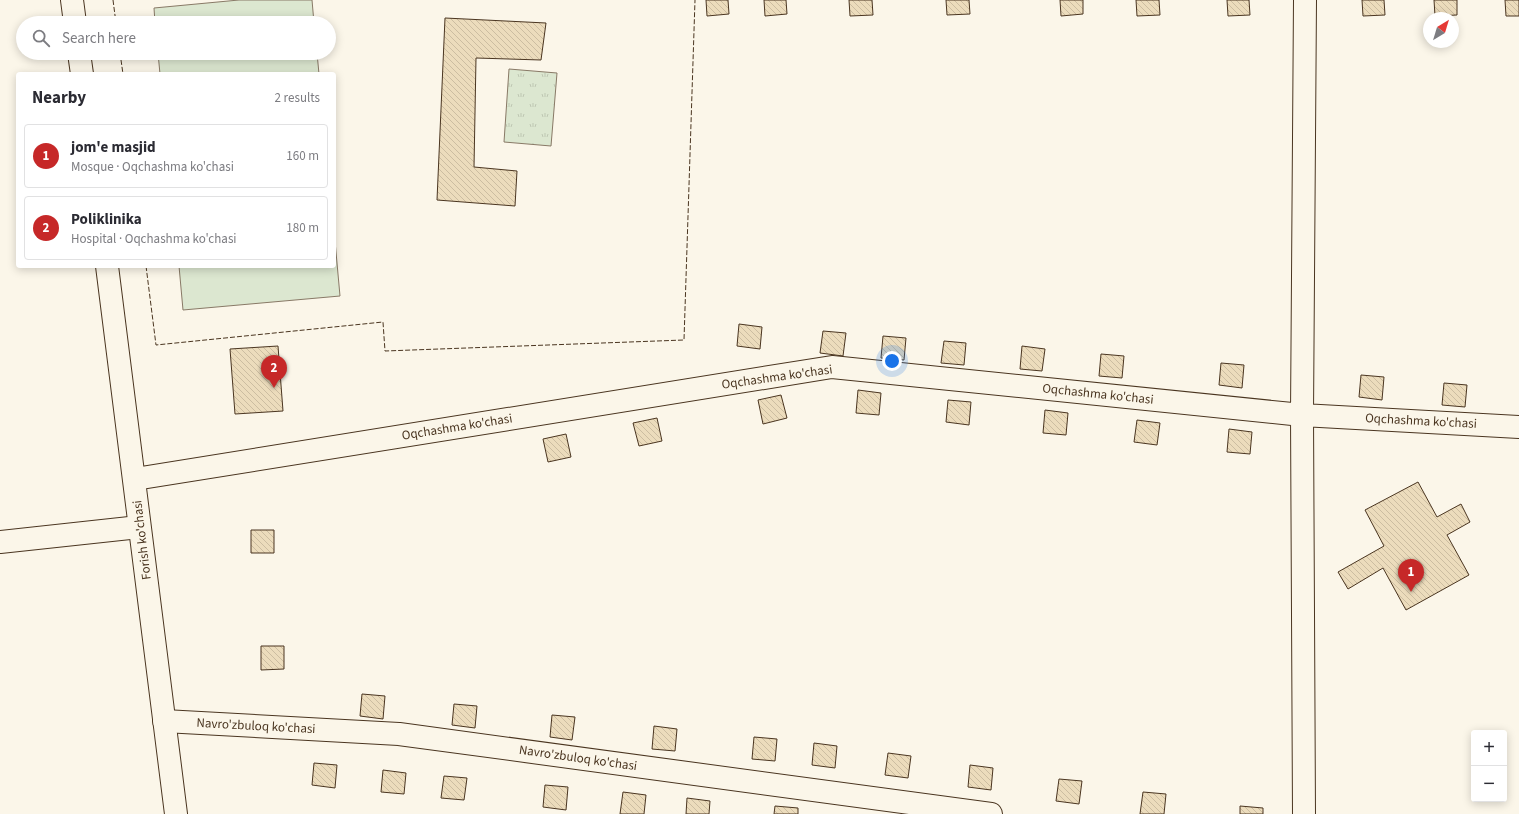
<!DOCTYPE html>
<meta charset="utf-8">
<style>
:root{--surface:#fff;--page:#f2f2f3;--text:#2b2b33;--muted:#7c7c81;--line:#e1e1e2;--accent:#c62828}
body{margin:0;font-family:"Source Sans 3",sans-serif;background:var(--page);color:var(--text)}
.controls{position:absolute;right:12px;bottom:12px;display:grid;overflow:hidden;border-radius:4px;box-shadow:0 2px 10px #0003}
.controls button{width:36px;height:36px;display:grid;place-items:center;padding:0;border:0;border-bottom:1px solid var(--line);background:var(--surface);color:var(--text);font:20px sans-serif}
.compass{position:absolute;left:1423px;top:12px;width:36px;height:36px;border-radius:50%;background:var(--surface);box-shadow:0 2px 10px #0003;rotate:38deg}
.you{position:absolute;left:892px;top:361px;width:14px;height:14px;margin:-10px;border:3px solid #fff;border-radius:50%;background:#1a73e8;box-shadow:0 0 0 6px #1a73e833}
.badge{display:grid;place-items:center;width:26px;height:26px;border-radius:50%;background:var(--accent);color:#fff;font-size:13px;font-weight:700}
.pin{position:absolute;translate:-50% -33px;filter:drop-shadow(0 1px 2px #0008)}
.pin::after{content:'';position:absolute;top:21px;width:14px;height:12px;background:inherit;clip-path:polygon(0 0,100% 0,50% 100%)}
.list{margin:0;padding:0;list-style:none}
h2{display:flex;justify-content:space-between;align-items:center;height:52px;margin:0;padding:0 16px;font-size:17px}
h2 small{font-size:13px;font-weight:400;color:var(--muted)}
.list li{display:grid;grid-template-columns:26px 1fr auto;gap:12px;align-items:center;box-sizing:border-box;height:64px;margin:0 8px 8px;padding:0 8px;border:1px solid var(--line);border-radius:4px}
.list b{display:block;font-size:15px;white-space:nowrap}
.list p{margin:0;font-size:13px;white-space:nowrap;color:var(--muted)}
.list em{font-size:13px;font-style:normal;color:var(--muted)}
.icon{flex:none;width:22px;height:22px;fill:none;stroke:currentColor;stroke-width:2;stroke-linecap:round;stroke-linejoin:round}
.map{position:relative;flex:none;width:1519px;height:814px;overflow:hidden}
.search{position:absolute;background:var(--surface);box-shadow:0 2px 10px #0003;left:16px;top:16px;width:320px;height:44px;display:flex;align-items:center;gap:10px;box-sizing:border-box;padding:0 14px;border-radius:22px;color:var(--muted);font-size:15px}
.panel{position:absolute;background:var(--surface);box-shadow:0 2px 10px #0003;left:16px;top:72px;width:320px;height:196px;border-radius:4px}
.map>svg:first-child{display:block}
.grass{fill:url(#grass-tufts);stroke:#887966}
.garden{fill:#dce7d0;stroke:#887966}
.building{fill:url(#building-back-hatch);stroke:#4a3520}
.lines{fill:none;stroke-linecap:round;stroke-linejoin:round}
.minor-casing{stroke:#4a3520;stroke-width:24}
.major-casing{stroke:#4a3520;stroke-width:24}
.minor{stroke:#fbf6e9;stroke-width:22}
.major{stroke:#fbf6e9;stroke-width:22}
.fence{stroke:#4a3520;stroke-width:1;stroke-dasharray:5 2;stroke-linecap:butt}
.labels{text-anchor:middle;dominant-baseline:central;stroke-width:3;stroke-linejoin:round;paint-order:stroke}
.street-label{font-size:13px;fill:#4a3520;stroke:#fbf6e9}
</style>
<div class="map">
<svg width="1519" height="814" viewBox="0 0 1519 814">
<defs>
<pattern id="grass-tufts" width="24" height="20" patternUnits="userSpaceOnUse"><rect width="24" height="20" fill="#dce7d0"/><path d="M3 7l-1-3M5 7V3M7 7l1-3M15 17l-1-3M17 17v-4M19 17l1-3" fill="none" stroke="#bec7b2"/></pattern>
<pattern id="building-back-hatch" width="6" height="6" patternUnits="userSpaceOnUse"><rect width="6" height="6" fill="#ecdcbc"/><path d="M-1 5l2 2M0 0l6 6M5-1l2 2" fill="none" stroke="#ccbda1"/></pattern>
</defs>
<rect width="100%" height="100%" fill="#fbf6e9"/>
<path class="grass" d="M509,69l48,4 -6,73 -47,-4z"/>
<path class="garden" d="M239,0h73l2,23h-159l-1,-15z
M158,53h159l2,21h-159z
M334,230l6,66 -157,14 -4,-44h155z"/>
<path class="building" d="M706,0h22l1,14 -22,2z
M764,0h22l1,14 -22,2z
M849,0h23l1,15 -23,1z
M946,0h23l1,14 -23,1z
M1060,0h23v14l-22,2z
M1136,0h23l1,15 -23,1z
M1227,0h22l1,15 -22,1z
M1362,0h22l1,15 -22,1z
M1434,0h23v15l-22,1z
M1505,0h14v16h-13z
M445,18l101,5 -5,37 -65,-2 -2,109 43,4 -2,35 -78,-6z
M739,324l23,3 -2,22 -23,-3z
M823,331l23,2 -3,23 -23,-3z
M883,336l23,2 -2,22 -23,-2z
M944,341l22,2 -2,22 -23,-2z
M278,346l5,65 -48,3 -5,-65z
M1022,346l23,3 -3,22 -22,-2z
M1101,354l23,2 -2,22 -23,-2z
M1221,363l23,2 -2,23 -23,-3z
M1361,375l23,2 -2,23 -23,-3z
M1444,383l23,2 -2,22 -23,-2z
M858,390l23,3 -2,22 -23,-2z
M781,395l6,23 -24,6 -5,-24z
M948,400l23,2 -2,23 -23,-3z
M1045,410l23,3 -2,22 -23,-2z
M657,418l5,23 -23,5 -6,-23z
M1137,420l23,3 -3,22 -23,-3z
M1229,429l23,3 -2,22 -23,-2z
M566,434l5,23 -23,5 -5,-23z
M1418,482l19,35 24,-13 9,18 -23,13 22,40 -63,35 -23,-42 -35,21 -10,-17 46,-26 -19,-36z
M251,530h23v23h-23z
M261,646h23v23l-23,1z
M362,694l23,2 -2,23 -23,-3z
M454,704l23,2 -2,22 -23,-3z
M552,715l23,2 -3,23 -22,-3z
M654,726l23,3 -2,22 -23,-2z
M754,737l23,2 -2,22 -23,-2z
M814,743l23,3 -2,22 -23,-3z
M888,753l23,3 -3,22 -23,-3z
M314,763l23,2 -2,23 -23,-3z
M970,765l23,3 -2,22 -23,-3z
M383,770l23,3 -2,21 -23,-2z
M444,776l23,2 -3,22 -23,-2z
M1059,779l23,2 -3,23 -23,-3z
M545,785l23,2 -2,23 -23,-3z
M623,792l23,3 -2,19h-24z
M1143,792l23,2 -2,20h-24z
M687,798l23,3 -1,13h-23z
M775,806l23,2v6h-24z
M1240,806l23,2v6h-23z"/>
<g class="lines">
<g class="minor-casing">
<path id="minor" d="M135,479l697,-112 470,48 217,12
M0,542l139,-15
M164,721l235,13 592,80
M1304,814l-2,-399 3,-415"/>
</g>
<g class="major-casing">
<path id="major" d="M72,0l3,23
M79,53l3,21
M107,266l69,548"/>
</g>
<use href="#minor" class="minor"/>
<use href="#major" class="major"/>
<path class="fence" d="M113,0l3,23
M120,53l3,21
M146,266l10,79 227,-23 2,29 299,-11 11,-340"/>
</g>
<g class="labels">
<g class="street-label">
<text transform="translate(777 377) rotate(-8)">Oqchashma ko'chasi</text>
<text transform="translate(1098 394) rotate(6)">Oqchashma ko'chasi</text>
<text transform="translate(1421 421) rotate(3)">Oqchashma ko'chasi</text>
<text transform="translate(457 427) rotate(-9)">Oqchashma ko'chasi</text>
<text transform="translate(142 540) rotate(-97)">Forish ko'chasi</text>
<text transform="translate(256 726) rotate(3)">Navro'zbuloq ko'chasi</text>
<text transform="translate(578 758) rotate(8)">Navro'zbuloq ko'chasi</text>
</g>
</g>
</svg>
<div class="controls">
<button>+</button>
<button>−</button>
</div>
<svg class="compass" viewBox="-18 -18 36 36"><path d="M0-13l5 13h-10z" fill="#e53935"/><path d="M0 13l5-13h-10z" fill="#7c7c81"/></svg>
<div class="you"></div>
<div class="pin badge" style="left:1411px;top:592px">1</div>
<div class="pin badge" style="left:274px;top:388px">2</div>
<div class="search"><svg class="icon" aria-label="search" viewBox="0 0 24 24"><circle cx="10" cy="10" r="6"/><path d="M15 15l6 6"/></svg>Search here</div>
<section class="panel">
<h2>Nearby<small>2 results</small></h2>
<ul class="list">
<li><span class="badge">1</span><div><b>jom'e masjid</b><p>Mosque · Oqchashma ko'chasi</p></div><em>160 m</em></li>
<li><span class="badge">2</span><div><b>Poliklinika</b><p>Hospital · Oqchashma ko'chasi</p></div><em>180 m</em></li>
</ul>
</section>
</div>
